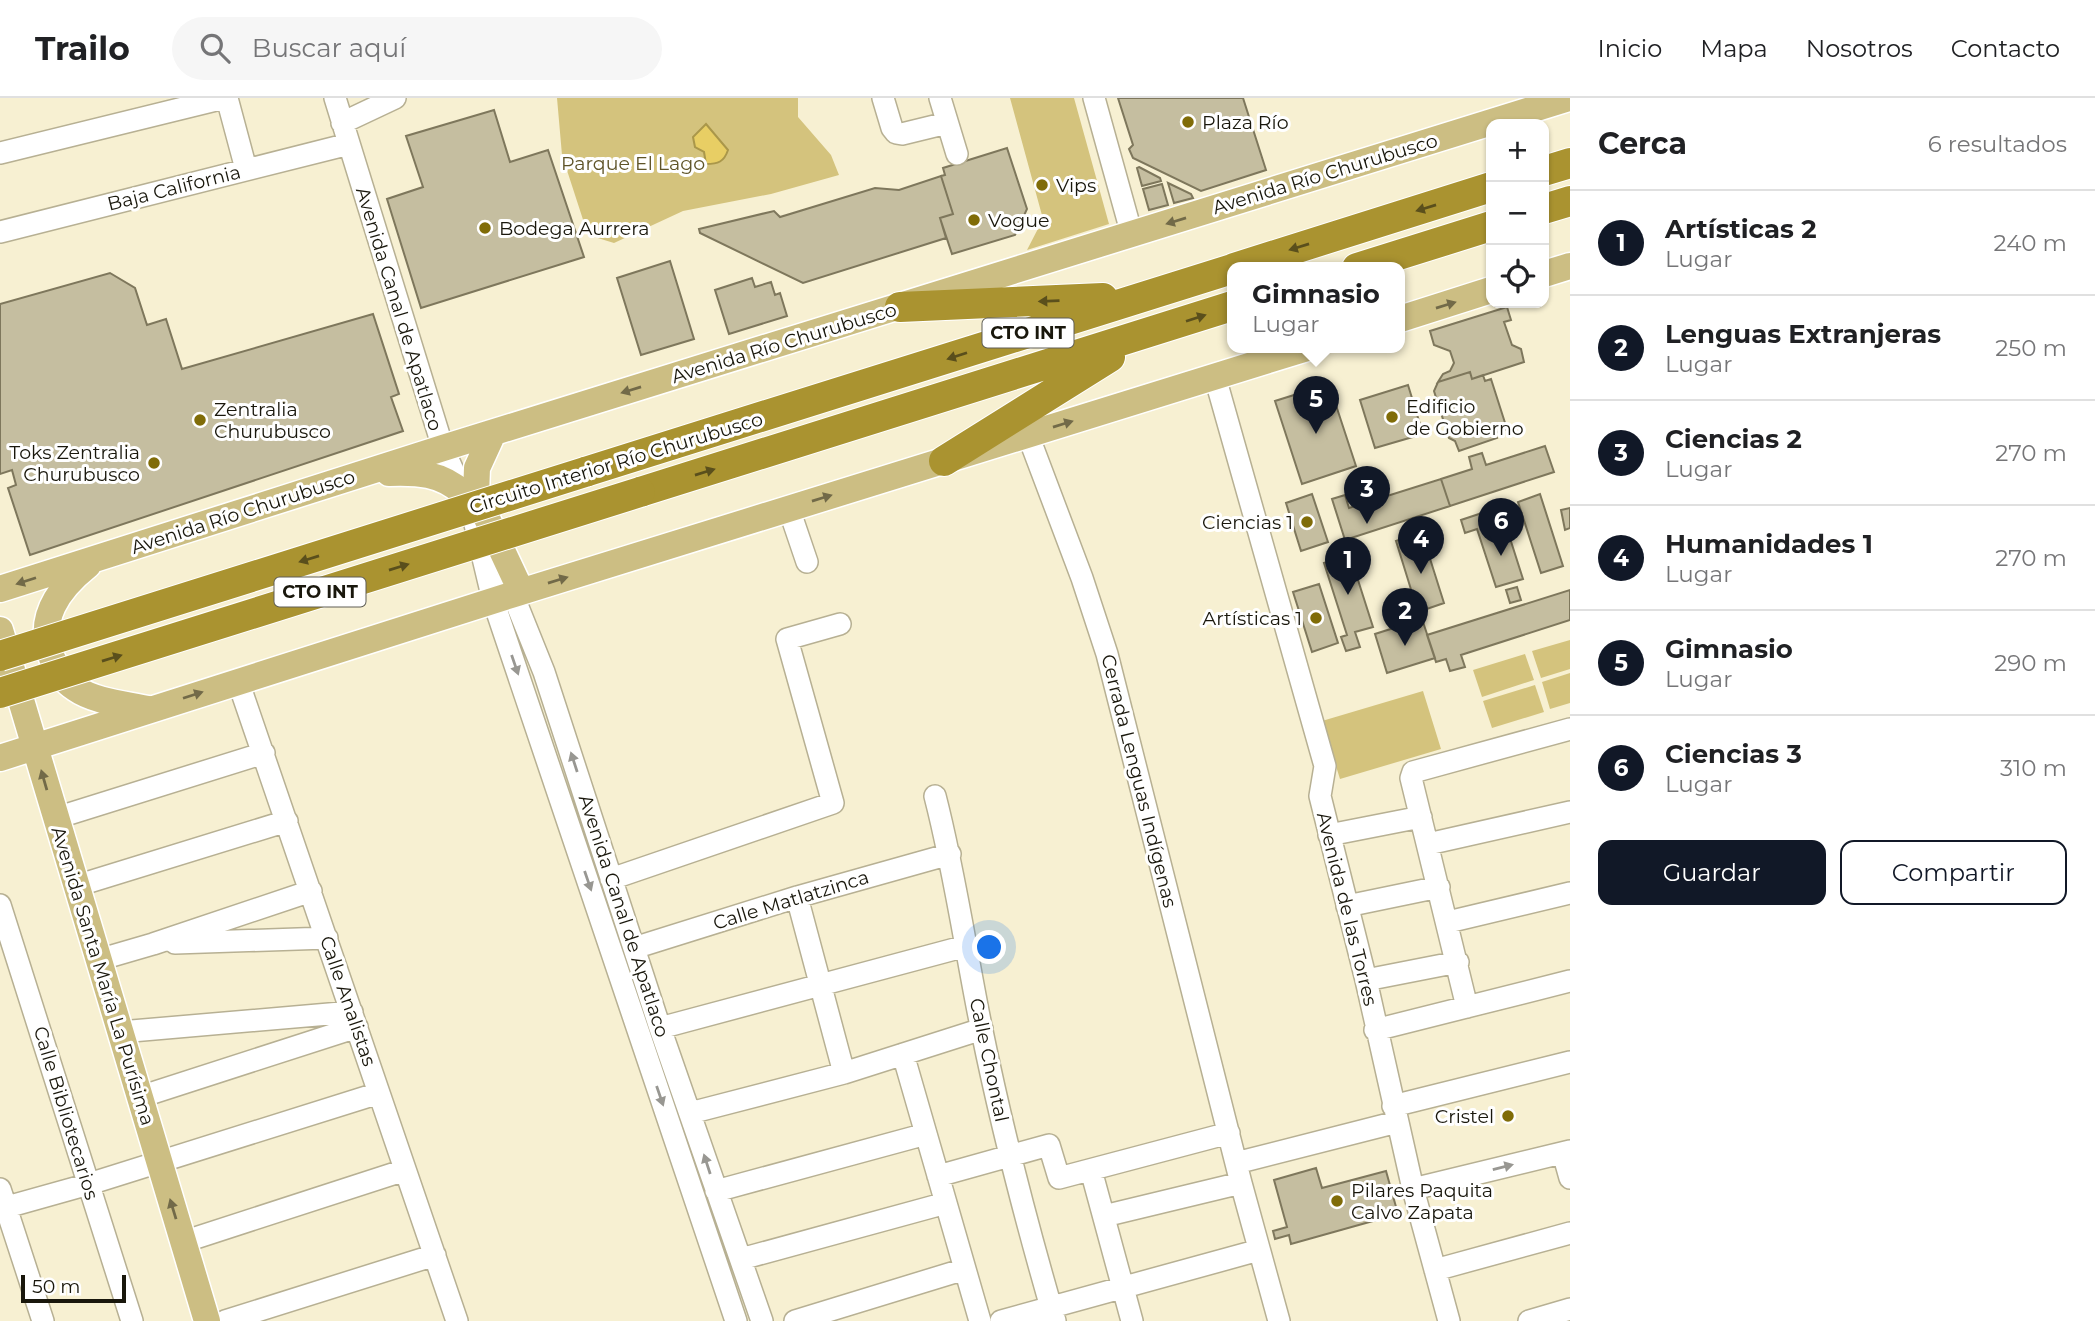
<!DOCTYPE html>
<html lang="es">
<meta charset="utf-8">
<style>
:root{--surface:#fff;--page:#f6f6f6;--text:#202124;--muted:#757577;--line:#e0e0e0;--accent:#111827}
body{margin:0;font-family:Montserrat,sans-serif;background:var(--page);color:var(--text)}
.controls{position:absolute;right:21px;top:21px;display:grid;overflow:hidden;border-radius:14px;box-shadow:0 2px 5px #0004}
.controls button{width:63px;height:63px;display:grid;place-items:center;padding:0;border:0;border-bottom:2px solid var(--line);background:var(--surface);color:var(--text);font:35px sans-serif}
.scale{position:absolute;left:21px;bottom:18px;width:105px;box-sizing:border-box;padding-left:7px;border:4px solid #19170c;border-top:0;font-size:19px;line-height:24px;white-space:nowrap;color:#19170c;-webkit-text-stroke:5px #fff;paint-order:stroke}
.you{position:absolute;left:990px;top:850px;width:24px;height:24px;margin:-18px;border:5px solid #fff;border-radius:50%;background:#1a73e8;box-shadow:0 0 0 10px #1a73e833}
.badge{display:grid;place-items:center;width:46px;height:46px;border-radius:50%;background:var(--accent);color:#fff;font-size:23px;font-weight:700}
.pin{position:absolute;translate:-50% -58px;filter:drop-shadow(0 2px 4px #0008)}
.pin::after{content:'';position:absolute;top:37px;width:24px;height:21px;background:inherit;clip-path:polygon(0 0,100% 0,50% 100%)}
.popup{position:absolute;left:1227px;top:164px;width:178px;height:91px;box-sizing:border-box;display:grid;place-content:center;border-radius:14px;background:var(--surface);filter:drop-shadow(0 2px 5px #0005);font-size:23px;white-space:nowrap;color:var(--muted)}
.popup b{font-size:26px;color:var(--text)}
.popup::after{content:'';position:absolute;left:50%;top:100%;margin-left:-14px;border:14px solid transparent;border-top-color:var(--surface)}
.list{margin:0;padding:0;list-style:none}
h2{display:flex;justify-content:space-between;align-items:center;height:91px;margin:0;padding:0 28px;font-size:30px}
h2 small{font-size:23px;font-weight:400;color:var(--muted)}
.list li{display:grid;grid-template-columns:46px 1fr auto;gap:21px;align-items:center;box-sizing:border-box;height:105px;padding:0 28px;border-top:2px solid var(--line)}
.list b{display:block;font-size:26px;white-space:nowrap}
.list p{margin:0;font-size:23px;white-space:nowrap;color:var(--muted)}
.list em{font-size:23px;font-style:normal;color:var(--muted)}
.actions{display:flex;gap:14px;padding:21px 28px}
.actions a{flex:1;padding:16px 0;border:2px solid var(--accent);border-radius:14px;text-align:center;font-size:24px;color:var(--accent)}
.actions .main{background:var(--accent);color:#fff}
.icon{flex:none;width:38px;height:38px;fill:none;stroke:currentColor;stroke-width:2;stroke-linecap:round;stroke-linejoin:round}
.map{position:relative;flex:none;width:1570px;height:1223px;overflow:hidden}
header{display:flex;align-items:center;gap:42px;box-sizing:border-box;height:98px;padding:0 35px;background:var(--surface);border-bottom:2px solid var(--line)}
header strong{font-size:33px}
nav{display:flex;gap:38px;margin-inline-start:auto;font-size:24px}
.search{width:490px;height:63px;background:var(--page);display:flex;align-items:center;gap:18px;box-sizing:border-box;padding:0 24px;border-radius:38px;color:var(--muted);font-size:26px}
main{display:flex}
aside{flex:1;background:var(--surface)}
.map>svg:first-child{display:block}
.green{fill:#d4c37d}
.water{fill:#e8ce64;stroke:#aa974a;stroke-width:2}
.building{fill:#c5bea0;stroke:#7e775c;stroke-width:2}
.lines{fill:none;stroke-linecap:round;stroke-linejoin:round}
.minor-casing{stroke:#b7b093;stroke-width:24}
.major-casing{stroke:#fff;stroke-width:29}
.highway-casing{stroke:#fff;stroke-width:32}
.minor{stroke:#fff;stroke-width:21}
.major{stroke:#ccbe83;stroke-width:26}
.highway{stroke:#aa9330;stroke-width:30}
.highway-bridge-casing{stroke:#fff;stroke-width:32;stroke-linecap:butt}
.highway-bridge{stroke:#aa9330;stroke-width:30}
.oneway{fill:#5a4f1c}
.oneway2{fill:#726a48}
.oneway3{fill:#989792}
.poi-dot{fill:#806c08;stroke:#fff;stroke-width:2.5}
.labels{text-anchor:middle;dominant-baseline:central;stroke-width:6;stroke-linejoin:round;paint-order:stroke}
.shield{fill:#fff;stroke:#5e5d55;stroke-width:2}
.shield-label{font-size:18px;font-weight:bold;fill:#19170c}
.poi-label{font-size:19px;fill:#19170c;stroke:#fff;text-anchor:start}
.park-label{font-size:19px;fill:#5f5428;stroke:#fff}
.street-label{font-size:19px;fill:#19170c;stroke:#fff}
</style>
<header>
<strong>Trailo</strong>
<div class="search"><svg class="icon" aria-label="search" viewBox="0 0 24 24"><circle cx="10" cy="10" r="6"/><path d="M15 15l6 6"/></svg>Buscar aquí</div>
<nav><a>Inicio</a><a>Mapa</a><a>Nosotros</a><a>Contacto</a></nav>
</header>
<main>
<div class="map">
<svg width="1570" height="1223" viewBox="0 0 1570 1223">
<rect width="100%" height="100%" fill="#f7f0d2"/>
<path class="green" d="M557,0h241v19l33,38 8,20 -68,19 -88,17 -69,32 -26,-8 -26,-80z
M1010,0h64l35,126 -82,26 16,-31z
M1570,542v29l-29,9 -9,-27z
M1525,556l9,26 -52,17 -9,-27z
M1570,575v30l-20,6 -8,-27z
M1535,587l9,27 -52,16 -9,-27z
M1423,593l18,58 -101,30 -18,-58z"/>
<path class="water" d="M706,26l22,26c-4,12 -10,14 -22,14l-2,-12 -9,-5 -2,-10z"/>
<path class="building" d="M1118,0h125l23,72 -65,21 -68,-33 -4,-9 4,-4z
M494,12l16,52 38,-12 36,107 -163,51 -34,-109 36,-12 -17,-51z
M1007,50l20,61 -12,26 -63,19 -12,-36 13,-4 -12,-38 4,-1 -2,-7z
M1139,69l21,11 1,3 -19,5 -5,-18z
M941,78l12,38 -13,4 6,20 -143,45 -103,-50 -1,-4 75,-18 6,6 95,-29 24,2z
M1168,85l23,11 2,4 -19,5z
M1162,86l6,21 -19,5 -6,-21z
M670,163l24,78 -53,16 -24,-77z
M110,175l25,15 12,37 19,-6 16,50 191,-55 26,80 -8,3 12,34 -373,124 -22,-67 8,-3 -4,-15 -12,4v-170z
M752,180l3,9 16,-5 4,13 5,-2 7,23 -58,18 -14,-44z
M1507,209l4,13 -7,2 8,23 9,4 3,13 -52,17 -2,-7 -32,10 5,-8 7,-3 4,-8 -4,-12 -16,-6 -4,-14z
M1470,274l2,7 11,-4 2,6 6,-2 16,50 -12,4 2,5 -38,13 -4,-10 -6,-3 -15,-47 4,-9z
M1329,286l27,82 -54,18 -27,-83z
M1408,287l15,49 -48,14 -15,-48z
M1545,348l9,26 -104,34 -9,-27 31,-10 -3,-12 13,-4 4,12z
M1441,381l9,27 -105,34 -13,-41 13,-4 4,13z
M1312,396l16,48 -27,9 -15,-48z
M1540,396l23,72 -22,7 -23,-71z
M1500,409l23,72 -27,8 -19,-58 -12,4 -4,-13z
M1570,410v20l-5,2 -4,-20z
M1434,431l4,13 -12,4 18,57 -26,9 -22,-71z
M1350,457l23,72 -18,5 5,15 -14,4 -5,-14 6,-2 -23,-72z
M1319,486l19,59 -26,9 -19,-60z
M1517,489l4,13 -11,3 -4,-13z
M1570,492v30l-109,35 4,12 -15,4 -4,-12 -10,3 -9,-27z
M1422,521l13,39 -48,15 -12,-39z
M1316,1070l6,20 64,-17 12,43 -107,30 -2,-9 -14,4 -2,-8 14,-4 -13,-47z"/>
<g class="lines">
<g class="minor-casing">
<path id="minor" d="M227,0l19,71
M335,0l108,350 21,47
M883,0l9,30 4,5 6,1 45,-11
M940,0l17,56
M1094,0l38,137
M342,25l53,-25
M0,55l224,-55
M0,134l349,-88
M1215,279l110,389 -5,30 46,184 47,209 36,132
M1028,337l54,143 25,76 134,529 38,138
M789,411l18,53
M473,418l20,84 243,721
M507,482l37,92 116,356 102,293
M238,583l219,640
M935,698c20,77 31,157 47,235 20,98 45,194 73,290
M56,720l208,-65
M1329,737l92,-18
M1428,746l142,-32
M611,781l222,-76 -46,-164 53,-15
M76,788l211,-65
M797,799l47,176
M0,807l132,416
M1347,808l92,-19
M1448,824l122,-29
M175,845l152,-5
M634,850l163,-51 153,-43
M98,862l55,-16 158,-53
M1366,882l92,-18
M1467,909l-56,-229 2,-6 157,-43
M660,930l306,-82
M1375,932l195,-49
M120,934l232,-20
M903,956l77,267
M140,999l217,-70
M1393,1008l177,-44
M690,1015l154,-40 138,-44
M1563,1055l7,25
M1236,1065l161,-41
M1091,1072l41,151
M938,1078l111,-31 10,33 170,-45
M0,1091l43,132
M1413,1091l157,-38
M716,1093l210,-57
M0,1111l89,-25 290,-91
M1104,1118l137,-33
M183,1144l222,-72
M741,1161l205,-56
M1435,1172l135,-37
M225,1223l210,-66
M795,1223l170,-52
M1001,1223l258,-71
M1529,1223l41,-12"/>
</g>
<g class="major-casing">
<path id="major" d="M1544,176l26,-8
M1400,221l91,-29
M493,335l-16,35 -1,27 45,96
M389,375c29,-1 52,0 74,20
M88,467c-30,24 -52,54 -36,93 5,12 12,23 23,30 20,14 50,16 73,21
M0,491l443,-141 1126,-350
M0,532l207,691
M0,660l514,-164 793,-246"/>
</g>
<g class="highway-casing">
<path id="highway" d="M1544,73l26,-8
M1544,111l26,-8
M1234,170l257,-81
M1357,170l134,-42
M900,209l203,-9
M944,363l166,-104
M585,374l647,-203
M640,394l592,-186"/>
</g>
<use href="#minor" class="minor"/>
<use href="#major" class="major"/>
<use href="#highway" class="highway"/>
<g class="highway-bridge-casing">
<path id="highway-bridge" d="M0,558l585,-184
M0,595l640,-201"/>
</g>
<use href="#highway-bridge" class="highway-bridge"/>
</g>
<defs><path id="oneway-solid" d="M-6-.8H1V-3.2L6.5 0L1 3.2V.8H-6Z" transform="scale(1.75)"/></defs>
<g class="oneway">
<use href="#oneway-solid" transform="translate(1426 110) rotate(163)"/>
<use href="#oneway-solid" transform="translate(1299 149) rotate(163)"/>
<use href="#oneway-solid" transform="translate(1049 203) rotate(178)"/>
<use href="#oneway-solid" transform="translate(1196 220) rotate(-18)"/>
<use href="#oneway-solid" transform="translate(957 258) rotate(162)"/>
<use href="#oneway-solid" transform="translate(705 374) rotate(-17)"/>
<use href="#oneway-solid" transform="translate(309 461) rotate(163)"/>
<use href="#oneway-solid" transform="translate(399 469) rotate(-17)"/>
<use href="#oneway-solid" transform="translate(112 560) rotate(-17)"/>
</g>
<g class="oneway2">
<use href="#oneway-solid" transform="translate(1176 123) rotate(163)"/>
<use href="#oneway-solid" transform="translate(1446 207) rotate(-17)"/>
<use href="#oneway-solid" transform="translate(631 292) rotate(163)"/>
<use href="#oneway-solid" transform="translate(1063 326) rotate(-17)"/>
<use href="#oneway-solid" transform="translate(822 400) rotate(-17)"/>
<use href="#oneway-solid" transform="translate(558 482) rotate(-17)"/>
<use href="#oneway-solid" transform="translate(26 483) rotate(162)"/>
<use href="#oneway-solid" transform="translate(193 597) rotate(-18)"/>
<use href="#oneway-solid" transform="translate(44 682) rotate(-106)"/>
<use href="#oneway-solid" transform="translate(173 1111) rotate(-107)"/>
</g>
<g class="oneway3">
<use href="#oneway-solid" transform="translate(515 567) rotate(71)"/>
<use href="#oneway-solid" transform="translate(574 664) rotate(-108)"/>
<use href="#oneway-solid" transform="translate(588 783) rotate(71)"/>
<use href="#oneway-solid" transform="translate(660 998) rotate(71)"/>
<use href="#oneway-solid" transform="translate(707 1066) rotate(-108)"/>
<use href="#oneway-solid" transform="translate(1503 1069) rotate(-14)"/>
</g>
<g class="poi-dot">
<circle cx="1188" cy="24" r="7"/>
<circle cx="1042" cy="87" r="7"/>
<circle cx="974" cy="122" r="7"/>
<circle cx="485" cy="130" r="7"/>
<circle cx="1392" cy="319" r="7"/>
<circle cx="200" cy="322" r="7"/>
<circle cx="154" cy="365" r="7"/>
<circle cx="1307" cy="424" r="7"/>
<circle cx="1316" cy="520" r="7"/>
<circle cx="1508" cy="1018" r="7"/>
<circle cx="1337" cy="1103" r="7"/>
</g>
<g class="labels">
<g class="shield">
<rect x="982.5" y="220.5" width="91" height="29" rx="5"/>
<rect x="274.5" y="479.5" width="91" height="29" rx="5"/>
</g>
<g class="shield-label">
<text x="1028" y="235">CTO INT</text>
<text x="320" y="494">CTO INT</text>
</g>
<g class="poi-label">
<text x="1202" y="24">Plaza Río</text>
<text x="1056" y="87">Vips</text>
<text x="988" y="122">Vogue</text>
<text x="499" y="130">Bodega Aurrera</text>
<text x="1406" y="308">Edificio<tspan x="1406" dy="22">de Gobierno</tspan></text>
<text x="214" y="311">Zentralia<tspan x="214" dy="22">Churubusco</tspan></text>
<text x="140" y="354" text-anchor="end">Toks Zentralia<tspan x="140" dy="22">Churubusco</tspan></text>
<text x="1293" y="424" text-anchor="end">Ciencias 1</text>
<text x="1302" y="520" text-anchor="end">Artísticas 1</text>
<text x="1494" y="1018" text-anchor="end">Cristel</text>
<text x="1351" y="1092">Pilares Paquita<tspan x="1351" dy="22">Calvo Zapata</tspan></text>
</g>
<g class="park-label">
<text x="633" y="65">Parque El Lago</text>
</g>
<g class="street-label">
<text transform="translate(1325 76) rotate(-17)">Avenida Río Churubusco</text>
<text transform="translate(174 90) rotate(-14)">Baja California</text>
<text transform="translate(399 211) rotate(73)">Avenida Canal de Apatlaco</text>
<text transform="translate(784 245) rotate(-17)">Avenida Río Churubusco</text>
<text transform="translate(616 365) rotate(-17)">Circuito Interior Río Churubusco</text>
<text transform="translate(243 414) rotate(-18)">Avenida Río Churubusco</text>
<text transform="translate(1139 683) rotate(76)">Cerrada Lenguas Indígenas</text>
<text transform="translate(791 802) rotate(-17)">Calle Matlatzinca</text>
<text transform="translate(1347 811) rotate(76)">Avenida de las Torres</text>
<text transform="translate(624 818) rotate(72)">Avenida Canal de Apatlaco</text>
<text transform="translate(103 878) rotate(73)">Avenida Santa María La Purísima</text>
<text transform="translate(348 903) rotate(71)">Calle Analistas</text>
<text transform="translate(989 962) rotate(78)">Calle Chontal</text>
<text transform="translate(66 1015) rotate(73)">Calle Bibliotecarios</text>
</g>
</g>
</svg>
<div class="controls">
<button>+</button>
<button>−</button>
<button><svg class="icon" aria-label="locate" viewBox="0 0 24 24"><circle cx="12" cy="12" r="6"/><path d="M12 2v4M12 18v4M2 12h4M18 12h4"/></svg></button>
</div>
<div class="scale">50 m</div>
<div class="you"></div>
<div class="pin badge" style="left:1348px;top:497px">1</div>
<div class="pin badge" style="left:1405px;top:548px">2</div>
<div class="pin badge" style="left:1367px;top:426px">3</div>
<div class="pin badge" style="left:1421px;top:476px">4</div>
<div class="pin badge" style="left:1316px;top:336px">5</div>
<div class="popup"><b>Gimnasio</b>Lugar</div>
<div class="pin badge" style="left:1501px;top:458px">6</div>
</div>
<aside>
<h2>Cerca<small>6 resultados</small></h2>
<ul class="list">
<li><span class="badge">1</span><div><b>Artísticas 2</b><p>Lugar</p></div><em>240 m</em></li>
<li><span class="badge">2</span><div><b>Lenguas Extranjeras</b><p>Lugar</p></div><em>250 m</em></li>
<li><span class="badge">3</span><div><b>Ciencias 2</b><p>Lugar</p></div><em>270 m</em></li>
<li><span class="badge">4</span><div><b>Humanidades 1</b><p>Lugar</p></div><em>270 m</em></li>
<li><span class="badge">5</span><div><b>Gimnasio</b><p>Lugar</p></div><em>290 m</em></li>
<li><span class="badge">6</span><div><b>Ciencias 3</b><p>Lugar</p></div><em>310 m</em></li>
</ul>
<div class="actions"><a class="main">Guardar</a><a>Compartir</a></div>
</aside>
</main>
